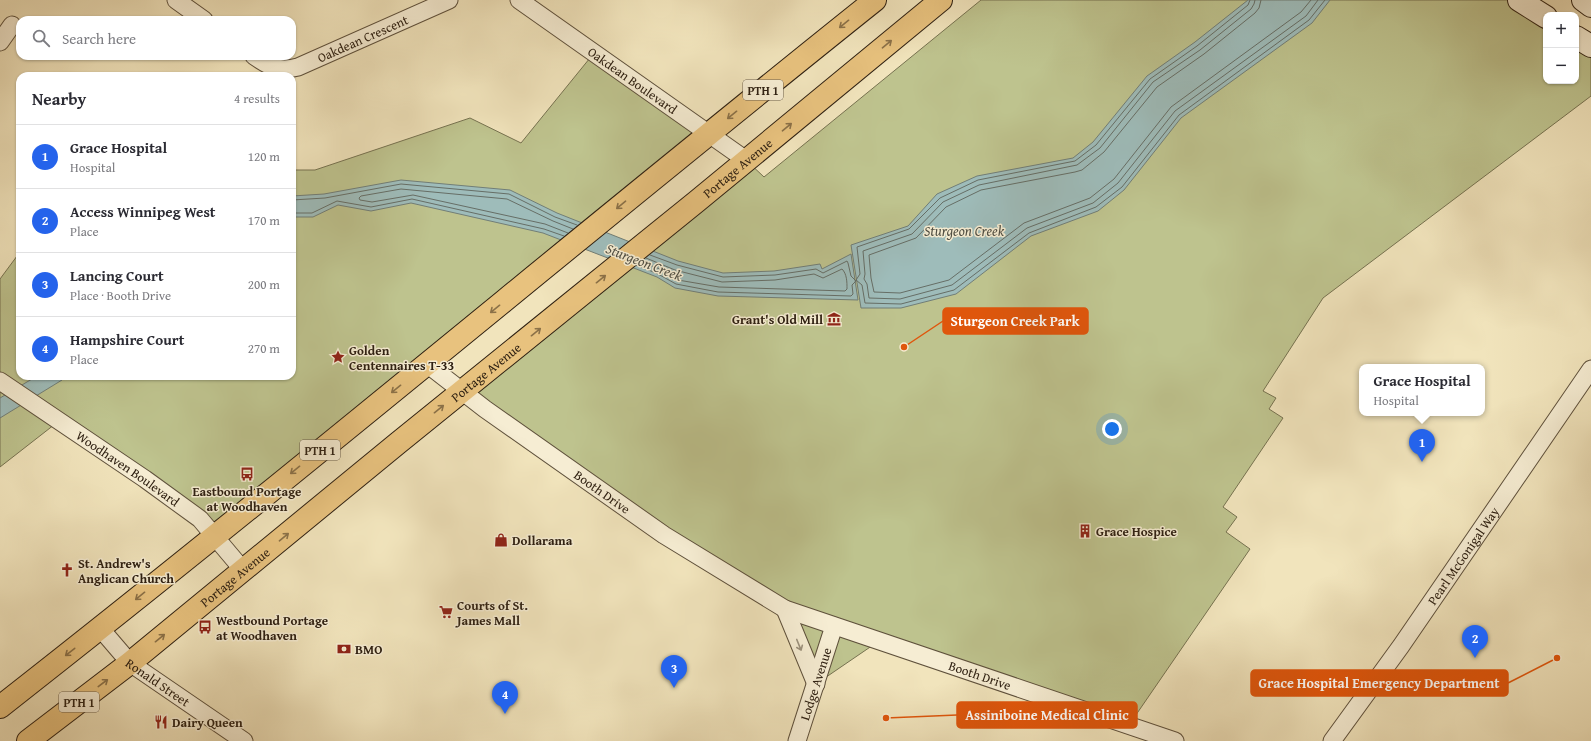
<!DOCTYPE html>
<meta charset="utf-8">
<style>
:root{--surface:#fff;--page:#f2f2f3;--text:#2b2b33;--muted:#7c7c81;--line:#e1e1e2;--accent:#2563eb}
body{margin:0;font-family:"Gentium Book Plus",serif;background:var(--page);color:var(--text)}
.controls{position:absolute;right:12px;top:12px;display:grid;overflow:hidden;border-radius:8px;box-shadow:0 1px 3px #0004}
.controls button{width:36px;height:36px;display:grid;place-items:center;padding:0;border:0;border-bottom:1px solid var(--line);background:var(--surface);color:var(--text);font:20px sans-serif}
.you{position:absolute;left:1112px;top:429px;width:14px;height:14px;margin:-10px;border:3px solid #fff;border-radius:50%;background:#1a73e8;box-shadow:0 0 0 6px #1a73e833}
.badge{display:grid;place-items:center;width:26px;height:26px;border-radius:50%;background:var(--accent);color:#fff;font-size:13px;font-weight:700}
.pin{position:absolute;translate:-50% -33px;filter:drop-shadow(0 1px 2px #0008)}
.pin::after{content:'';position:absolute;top:21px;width:14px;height:12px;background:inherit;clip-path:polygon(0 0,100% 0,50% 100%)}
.popup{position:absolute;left:1359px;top:364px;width:126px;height:52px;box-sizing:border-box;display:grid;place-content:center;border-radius:8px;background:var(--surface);filter:drop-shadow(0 1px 3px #0005);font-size:13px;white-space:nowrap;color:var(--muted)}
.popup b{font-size:15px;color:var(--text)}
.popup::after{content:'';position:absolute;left:50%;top:100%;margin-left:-8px;border:8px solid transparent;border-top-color:var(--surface)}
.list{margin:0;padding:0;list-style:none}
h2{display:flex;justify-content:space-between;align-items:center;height:52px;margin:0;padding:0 16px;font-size:17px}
h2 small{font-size:13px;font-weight:400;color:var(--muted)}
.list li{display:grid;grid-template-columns:26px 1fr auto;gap:12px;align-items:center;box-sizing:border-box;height:64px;padding:0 16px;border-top:1px solid var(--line)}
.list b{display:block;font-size:15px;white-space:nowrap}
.list p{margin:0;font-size:13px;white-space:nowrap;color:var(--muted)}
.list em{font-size:13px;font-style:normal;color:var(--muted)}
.icon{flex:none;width:22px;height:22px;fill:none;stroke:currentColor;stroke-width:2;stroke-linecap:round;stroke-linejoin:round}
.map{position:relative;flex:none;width:1591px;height:741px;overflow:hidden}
.search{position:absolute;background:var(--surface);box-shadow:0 1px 3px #0004;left:16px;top:16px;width:280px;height:44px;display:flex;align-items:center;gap:10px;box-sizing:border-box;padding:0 14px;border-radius:12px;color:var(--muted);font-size:15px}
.panel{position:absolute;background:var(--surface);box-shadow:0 1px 3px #0004;left:16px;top:72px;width:280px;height:308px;border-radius:12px}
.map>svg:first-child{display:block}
.green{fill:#bec38e;stroke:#767250}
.water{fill:#9ebcba;stroke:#717e77}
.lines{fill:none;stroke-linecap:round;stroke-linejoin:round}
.shore{stroke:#666e66;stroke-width:1}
.minor-casing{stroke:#5f513c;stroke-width:19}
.secondary-casing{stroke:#2e2012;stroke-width:24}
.trunk-casing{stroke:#2e2012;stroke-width:24}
.minor{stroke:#f6edd3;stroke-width:17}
.secondary{stroke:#f6edd3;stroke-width:22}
.trunk{stroke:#e8c27e;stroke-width:22}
.oneway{stroke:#8b7148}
.oneway2{stroke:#9c917c}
.labels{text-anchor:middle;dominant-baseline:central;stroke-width:3;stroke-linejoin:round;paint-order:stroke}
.shield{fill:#f6edd3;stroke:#6a5e4c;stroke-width:1}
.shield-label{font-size:12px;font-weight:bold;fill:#2e2012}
.street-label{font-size:13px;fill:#2e2012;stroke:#f6edd3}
.poi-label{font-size:13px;font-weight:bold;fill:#2e2012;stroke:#f6edd3;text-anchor:start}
.water-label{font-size:14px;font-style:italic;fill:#504f44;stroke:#f6edd3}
.leader{fill:none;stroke:#df560c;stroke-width:1.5}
.callout-dot{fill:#df560c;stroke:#f6edd3;stroke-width:1.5}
.callout{fill:#df560c;stroke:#df560c;stroke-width:1.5}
.callout-label{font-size:14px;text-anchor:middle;font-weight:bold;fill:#fff}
</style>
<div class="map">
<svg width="1591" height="741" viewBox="0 0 1591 741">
<rect width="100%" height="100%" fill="#f1e4bc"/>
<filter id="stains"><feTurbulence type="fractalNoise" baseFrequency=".005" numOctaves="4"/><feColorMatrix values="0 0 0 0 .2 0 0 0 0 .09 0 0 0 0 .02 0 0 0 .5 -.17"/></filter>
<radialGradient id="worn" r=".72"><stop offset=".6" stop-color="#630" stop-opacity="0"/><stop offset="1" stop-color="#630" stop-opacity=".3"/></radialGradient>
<path class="green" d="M981,0h538l27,17v64h30v-44l15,9v50l-268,202 -60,93 13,7 -7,11 14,9 -60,89 14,10 -11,15 24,17 -121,176 -250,-84 -63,43 -31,-75 -323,-218 284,-231 18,17z
M594,53l114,81 -495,402 -154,-115 -59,46v-188l20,-27v124h272v-206h23l155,-52 51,25z"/>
<path class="water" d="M1248,0h82l-18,23 -131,95 -57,72 -26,21 -67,25 -75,58 -55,14h-40l-10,-63 57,-19 29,-32 40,-18 96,-18 20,-16 54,-66 48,-34z
M401,180l109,10 47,23 121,48 45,12 51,-2 46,-7 2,5 29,-15 7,46 -140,-4 -43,-8 -18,-11 -114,-44 -132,-30 -40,8 -33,-6 -25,12h-21v-21l32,-2z
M37,376h28l-3,4 -62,38v-20z"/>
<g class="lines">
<path class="shore" d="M1250,0l-2,5 -51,41 -47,33 -54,66 -21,16 -97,19 -38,18 -31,31 -52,18 3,27 -4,6 6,5 3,18 36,1 53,-14 75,-57 67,-26 26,-20 57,-72 130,-95 16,-20
M1255,0l-1,4 -3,5 -51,41 -47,32 -53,66 -23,17 -98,20 -36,17 -31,32 -49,17 2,23 -1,5 3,5 2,14 31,1 52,-14 75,-57 66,-25 25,-20 57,-72 131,-95 12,-16
M1261,0l-2,8 -4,5 -51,41 -47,33 -53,65 -22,18 -7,2 -94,18 -35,17 -30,31 -47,17 2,23 3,14 26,1 49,-13 75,-57 66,-25 24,-19 57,-72 130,-95 10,-12
M292,200l33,-2 76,-14 108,10 46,23 22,8
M292,213h20l25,-12 34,6 41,-8 132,30 20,7
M568,233l-23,-9 -132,-29 -41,7 -12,-2 -1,-2 2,-2 40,-7 106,10 46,22 20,8
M641,262l19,7 18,11 41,7 126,4 2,-2c0,-7 0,-15 -5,-20l-19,9 -9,-4 -39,6 -53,2 -47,-12 -29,-12
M637,265l21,9 18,10 42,8 133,4 2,-2 -1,-9 4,-4 -5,-5 -3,-13 -1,-2 -24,12 -7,-4 -41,6 -52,2 -46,-12 -27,-10"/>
<g class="minor-casing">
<g id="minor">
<path d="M176,0l28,20"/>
<path id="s1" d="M519,0l227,160"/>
<path d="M0,42l12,-17"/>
<path id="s2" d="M254,56c16,11 25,16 44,11l151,-67"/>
<path id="s3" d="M427,364l58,45 179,126 121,74 390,132"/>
<path id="s4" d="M0,381l145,98 55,40 43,51"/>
<path d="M785,609l31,75"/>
<path id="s5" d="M100,628l30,35 114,78"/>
<path id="s6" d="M797,741l37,-115"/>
<path id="s7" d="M1332,741l69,-95 190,-277"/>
</g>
</g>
<g class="secondary-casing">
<path id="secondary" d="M1519,0l27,17
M1583,0l8,6
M1576,37l15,9"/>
</g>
<g class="trunk-casing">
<g id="trunk">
<path d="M0,707c295,-231 582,-473 875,-707"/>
<path id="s8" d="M28,741l102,-78 268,-220 298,-241 245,-202"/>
</g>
</g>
<use href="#minor" class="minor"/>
<use href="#secondary" class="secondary"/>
<use href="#trunk" class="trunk"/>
</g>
<defs><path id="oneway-shaft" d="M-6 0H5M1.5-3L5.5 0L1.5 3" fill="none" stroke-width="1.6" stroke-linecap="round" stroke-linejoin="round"/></defs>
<g class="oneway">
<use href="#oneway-shaft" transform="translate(844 24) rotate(141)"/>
<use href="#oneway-shaft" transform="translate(887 44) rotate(-40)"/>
<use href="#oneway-shaft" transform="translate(732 115) rotate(141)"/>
<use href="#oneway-shaft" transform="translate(787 127) rotate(-40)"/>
<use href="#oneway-shaft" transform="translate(621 205) rotate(140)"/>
<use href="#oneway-shaft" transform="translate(601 279) rotate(-39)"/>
<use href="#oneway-shaft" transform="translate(495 309) rotate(141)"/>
<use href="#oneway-shaft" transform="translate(536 332) rotate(-39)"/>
<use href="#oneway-shaft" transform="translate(396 389) rotate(141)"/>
<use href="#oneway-shaft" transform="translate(439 409) rotate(-39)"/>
<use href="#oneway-shaft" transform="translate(295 470) rotate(141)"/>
<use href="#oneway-shaft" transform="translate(284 537) rotate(-40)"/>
<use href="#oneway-shaft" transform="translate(140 596) rotate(141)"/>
<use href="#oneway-shaft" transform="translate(160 638) rotate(-39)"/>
<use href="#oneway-shaft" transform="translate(70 652) rotate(142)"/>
<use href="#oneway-shaft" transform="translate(103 683) rotate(-37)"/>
</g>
<use class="oneway2" href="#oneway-shaft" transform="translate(799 645) rotate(68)"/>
<defs>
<g id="museum-bare" transform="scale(1.08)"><path d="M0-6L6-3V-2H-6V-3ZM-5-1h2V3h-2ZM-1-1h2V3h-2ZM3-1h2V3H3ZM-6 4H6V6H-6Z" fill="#8f2418" stroke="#f6edd3" stroke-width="2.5" paint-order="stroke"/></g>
<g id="sight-bare" transform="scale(1.08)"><path d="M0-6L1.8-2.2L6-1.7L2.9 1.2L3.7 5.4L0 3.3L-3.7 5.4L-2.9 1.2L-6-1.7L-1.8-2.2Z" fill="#8f2418" stroke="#f6edd3" stroke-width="2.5" paint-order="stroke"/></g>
<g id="bus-bare" transform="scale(1.08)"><path d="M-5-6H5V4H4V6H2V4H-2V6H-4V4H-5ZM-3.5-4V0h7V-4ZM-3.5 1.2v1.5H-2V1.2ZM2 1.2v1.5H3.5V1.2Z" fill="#8f2418" stroke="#f6edd3" stroke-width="2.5" paint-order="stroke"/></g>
<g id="building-bare" transform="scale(1.08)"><path d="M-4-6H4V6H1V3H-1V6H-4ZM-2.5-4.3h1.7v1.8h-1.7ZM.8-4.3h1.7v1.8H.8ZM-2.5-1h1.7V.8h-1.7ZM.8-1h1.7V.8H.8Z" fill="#8f2418" stroke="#f6edd3" stroke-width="2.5" paint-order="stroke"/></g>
<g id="shop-bare" transform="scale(1.08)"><path d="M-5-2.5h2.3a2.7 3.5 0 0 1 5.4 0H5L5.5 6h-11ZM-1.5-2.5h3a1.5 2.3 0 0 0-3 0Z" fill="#8f2418" stroke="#f6edd3" stroke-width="2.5" paint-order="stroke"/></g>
<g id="church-bare" transform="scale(1.08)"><path d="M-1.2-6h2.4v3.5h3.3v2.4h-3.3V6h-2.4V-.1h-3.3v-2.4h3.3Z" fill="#8f2418" stroke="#f6edd3" stroke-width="2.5" paint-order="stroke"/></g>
<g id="supermarket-bare" transform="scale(1.08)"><path d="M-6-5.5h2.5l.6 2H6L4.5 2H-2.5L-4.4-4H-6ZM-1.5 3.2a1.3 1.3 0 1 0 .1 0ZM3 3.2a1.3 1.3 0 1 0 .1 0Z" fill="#8f2418" stroke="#f6edd3" stroke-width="2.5" paint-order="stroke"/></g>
<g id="bank-bare" transform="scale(1.08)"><path d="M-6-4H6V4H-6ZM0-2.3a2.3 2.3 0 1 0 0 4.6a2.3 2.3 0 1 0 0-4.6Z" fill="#8f2418" stroke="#f6edd3" stroke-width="2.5" paint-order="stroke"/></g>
<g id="restaurant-bare" transform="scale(1.08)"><path d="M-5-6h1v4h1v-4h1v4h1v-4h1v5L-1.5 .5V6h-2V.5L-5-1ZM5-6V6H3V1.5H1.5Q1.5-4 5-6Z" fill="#8f2418" stroke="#f6edd3" stroke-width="2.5" paint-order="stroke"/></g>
</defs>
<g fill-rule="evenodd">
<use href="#museum-bare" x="834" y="319"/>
<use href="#sight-bare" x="338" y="357"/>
<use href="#bus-bare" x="247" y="474"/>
<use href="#building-bare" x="1085" y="531"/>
<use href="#shop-bare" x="501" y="540"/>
<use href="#church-bare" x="67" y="570"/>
<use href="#supermarket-bare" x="446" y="612"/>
<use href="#bus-bare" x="205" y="627"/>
<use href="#bank-bare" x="344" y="649"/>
<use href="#restaurant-bare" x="161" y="722"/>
</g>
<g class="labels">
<g class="shield">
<rect x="743" y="80" width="40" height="20" rx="3"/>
<rect x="300" y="440" width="40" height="20" rx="3"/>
<rect x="59" y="692" width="40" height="20" rx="3"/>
</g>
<g class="shield-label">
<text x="763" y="90">PTH 1</text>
<text x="320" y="450">PTH 1</text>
<text x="79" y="702">PTH 1</text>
</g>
<g class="street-label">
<text stroke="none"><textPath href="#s2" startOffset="118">Oakdean Crescent</textPath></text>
<text stroke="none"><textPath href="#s1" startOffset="139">Oakdean Boulevard</textPath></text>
<text stroke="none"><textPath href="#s8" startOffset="912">Portage Avenue</textPath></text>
<text stroke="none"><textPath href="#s8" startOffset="588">Portage Avenue</textPath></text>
<text stroke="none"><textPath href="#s4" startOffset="155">Woodhaven Boulevard</textPath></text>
<text stroke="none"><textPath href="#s3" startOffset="217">Booth Drive</textPath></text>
<text stroke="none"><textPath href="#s7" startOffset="227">Pearl McGonigal Way</textPath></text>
<text stroke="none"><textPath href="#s8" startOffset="264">Portage Avenue</textPath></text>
<text stroke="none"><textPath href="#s3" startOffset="640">Booth Drive</textPath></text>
<text stroke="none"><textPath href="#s5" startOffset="80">Ronald Street</textPath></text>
<text stroke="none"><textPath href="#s6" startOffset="60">Lodge Avenue</textPath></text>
</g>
<g class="poi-label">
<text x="823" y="319" text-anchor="end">Grant's Old Mill</text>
<text x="349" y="350">Golden<tspan x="349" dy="15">Centennaires T-33</tspan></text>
<text x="247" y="491" text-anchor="middle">Eastbound Portage<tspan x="247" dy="15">at Woodhaven</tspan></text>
<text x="1096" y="531">Grace Hospice</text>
<text x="512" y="540">Dollarama</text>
<text x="78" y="563">St. Andrew's<tspan x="78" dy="15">Anglican Church</tspan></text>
<text x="457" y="605">Courts of St.<tspan x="457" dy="15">James Mall</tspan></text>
<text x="216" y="620">Westbound Portage<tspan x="216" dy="15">at Woodhaven</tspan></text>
<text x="355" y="649">BMO</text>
<text x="172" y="722">Dairy Queen</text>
</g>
<g class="water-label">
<text x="964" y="231">Sturgeon Creek</text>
<text transform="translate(644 262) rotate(21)">Sturgeon Creek</text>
</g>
</g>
<path class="leader" d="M904 347L943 321M1557 658L1508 683M886 718L957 715"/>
<g class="callout-dot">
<circle cx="904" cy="347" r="4"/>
<circle cx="1557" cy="658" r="4"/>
<circle cx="886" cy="718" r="4"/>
</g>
<g class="callout">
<rect x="943" y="308" width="145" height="26" rx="4"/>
<rect x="1251" y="670" width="257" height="26" rx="4"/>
<rect x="957" y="702" width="180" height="26" rx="4"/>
</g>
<g class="callout-label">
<text x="1015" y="326">Sturgeon Creek Park</text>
<text x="1379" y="688">Grace Hospital Emergency Department</text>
<text x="1047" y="720">Assiniboine Medical Clinic</text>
</g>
<rect width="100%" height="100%" filter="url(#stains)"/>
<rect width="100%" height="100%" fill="url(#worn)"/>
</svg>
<div class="controls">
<button>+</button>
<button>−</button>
</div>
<div class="you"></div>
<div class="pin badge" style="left:1422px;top:462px">1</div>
<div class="popup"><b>Grace Hospital</b>Hospital</div>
<div class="pin badge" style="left:1475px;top:658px">2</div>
<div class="pin badge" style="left:674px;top:688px">3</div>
<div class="pin badge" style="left:505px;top:714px">4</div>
<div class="search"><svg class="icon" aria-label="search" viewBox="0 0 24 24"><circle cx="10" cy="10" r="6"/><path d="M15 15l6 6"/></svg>Search here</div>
<section class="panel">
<h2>Nearby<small>4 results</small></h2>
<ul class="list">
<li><span class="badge">1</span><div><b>Grace Hospital</b><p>Hospital</p></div><em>120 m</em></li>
<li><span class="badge">2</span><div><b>Access Winnipeg West</b><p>Place</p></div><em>170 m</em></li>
<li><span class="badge">3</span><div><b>Lancing Court</b><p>Place · Booth Drive</p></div><em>200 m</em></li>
<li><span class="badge">4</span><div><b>Hampshire Court</b><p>Place</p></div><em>270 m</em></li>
</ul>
</section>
</div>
